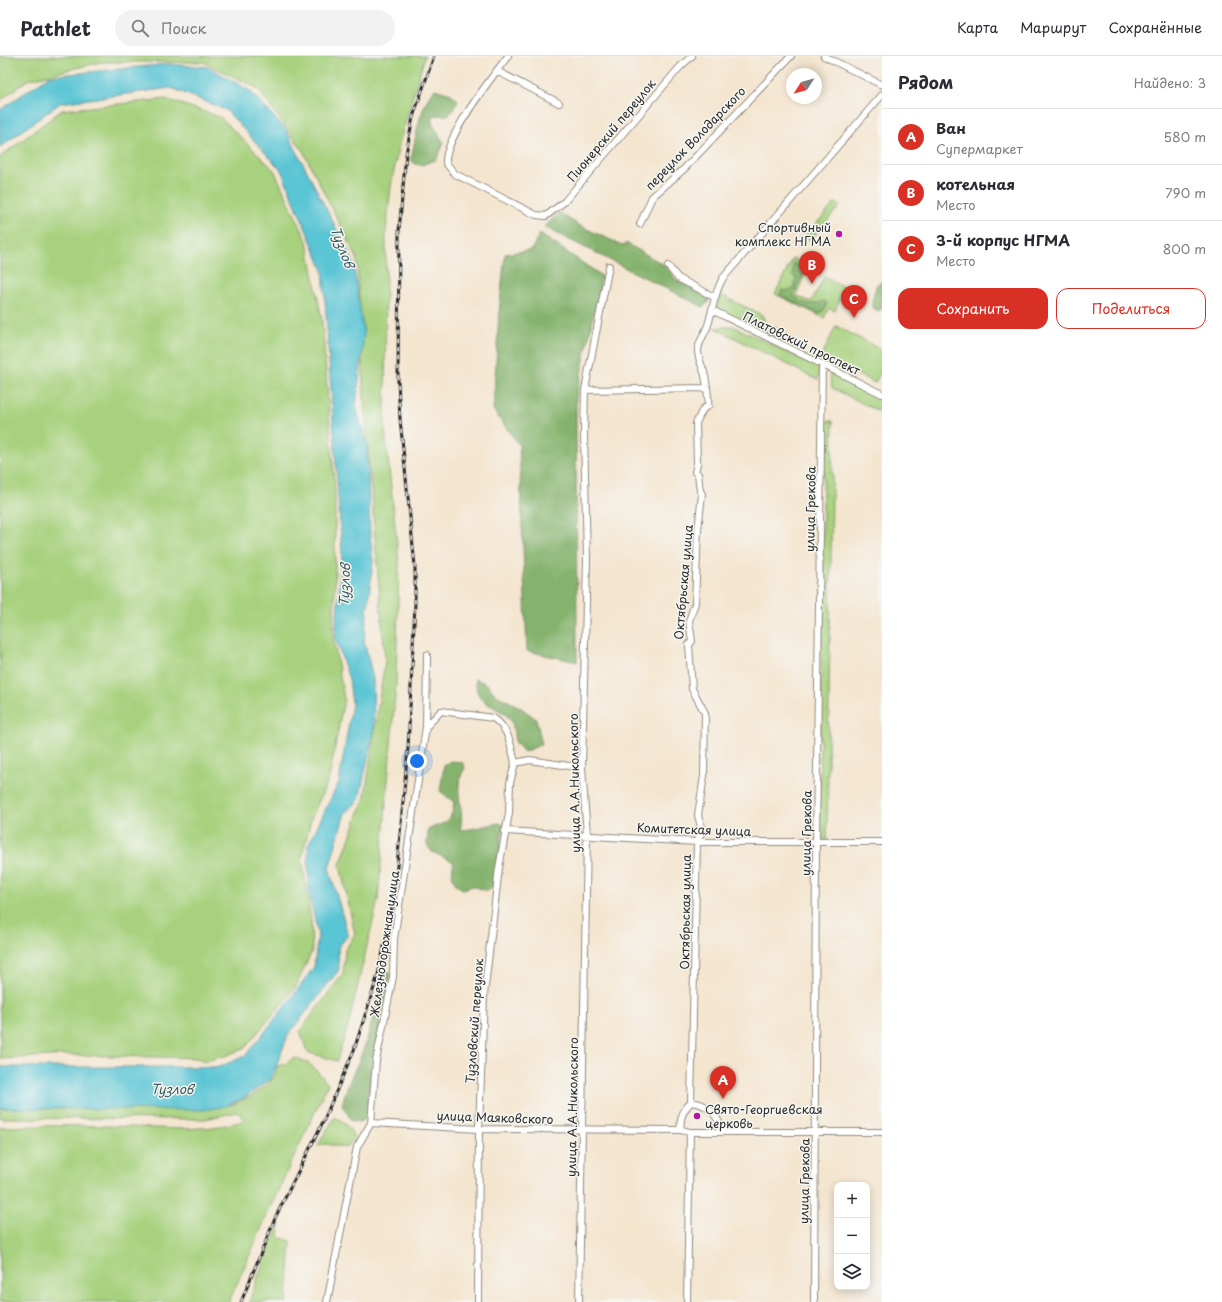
<!DOCTYPE html>
<html lang="ru">
<meta charset="utf-8">
<style>
:root{--surface:#fff;--page:#f2f2f3;--text:#2b2b33;--muted:#7c7c81;--line:#e1e1e2;--accent:#d93025}
body{margin:0;font-family:"Playpen Sans",sans-serif;background:var(--page);color:var(--text)}
.controls{position:absolute;right:12px;bottom:12px;display:grid;overflow:hidden;border-radius:8px;box-shadow:0 2px 10px #0003}
.controls button{width:36px;height:36px;display:grid;place-items:center;padding:0;border:0;border-bottom:1px solid var(--line);background:var(--surface);color:var(--text);font:20px sans-serif}
.compass{position:absolute;left:786px;top:12px;width:36px;height:36px;border-radius:50%;background:var(--surface);box-shadow:0 2px 10px #0003;rotate:234deg}
.you{position:absolute;left:417px;top:705px;width:14px;height:14px;margin:-10px;border:3px solid #fff;border-radius:50%;background:#1a73e8;box-shadow:0 0 0 6px #1a73e833}
.badge{display:grid;place-items:center;width:26px;height:26px;border-radius:50%;background:var(--accent);color:#fff;font-size:13px;font-weight:700}
.pin{position:absolute;translate:-50% -33px;filter:drop-shadow(0 1px 2px #0008)}
.pin::after{content:'';position:absolute;top:21px;width:14px;height:12px;background:inherit;clip-path:polygon(0 0,100% 0,50% 100%)}
.list{margin:0;padding:0;list-style:none}
h2{display:flex;justify-content:space-between;align-items:center;height:52px;margin:0;padding:0 16px;font-size:17px}
h2 small{font-size:13px;font-weight:400;color:var(--muted)}
.list li{display:grid;grid-template-columns:26px 1fr auto;gap:12px;align-items:center;box-sizing:border-box;height:56px;padding:0 16px;border-top:1px solid var(--line)}
.list b{display:block;font-size:15px;white-space:nowrap}
.list p{margin:0;font-size:13px;white-space:nowrap;color:var(--muted)}
.list em{font-size:13px;font-style:normal;color:var(--muted)}
.actions{display:flex;gap:8px;padding:12px 16px}
.actions a{flex:1;padding:9px 0;border:1px solid var(--accent);border-radius:12px;text-align:center;font-size:14px;color:var(--accent)}
.actions .main{background:var(--accent);color:#fff}
.icon{flex:none;width:22px;height:22px;fill:none;stroke:currentColor;stroke-width:2;stroke-linecap:round;stroke-linejoin:round}
.map{position:relative;flex:none;width:882px;height:1246px;overflow:hidden}
header{display:flex;align-items:center;gap:24px;box-sizing:border-box;height:56px;padding:0 20px;background:var(--surface);border-bottom:1px solid var(--line)}
header strong{font-size:19px}
nav{display:flex;gap:22px;margin-inline-start:auto;font-size:14px}
.search{width:280px;height:36px;background:var(--page);display:flex;align-items:center;gap:10px;box-sizing:border-box;padding:0 14px;border-radius:22px;color:var(--muted);font-size:15px}
main{display:flex}
aside{flex:1;background:var(--surface)}
.map>svg:first-child{display:block}
.green{fill:#a7d17e;stroke:#697e54}
.forest{fill:#85b36d;stroke:#586f4c}
.water{fill:#5ac5d4;stroke:#427880}
.lines{fill:none;stroke-linecap:round;stroke-linejoin:round}
.minor-casing{stroke:#90887d;stroke-width:8}
.minor{stroke:#fff;stroke-width:6}
.rail-casing{stroke:#2b2b2b;stroke-width:3}
.rail{stroke:#f6f6f2;stroke-width:1.5;stroke-dasharray:4.5;stroke-linecap:butt}
.poi-dot{fill:#b5179e;stroke:#f6f6f2;stroke-width:1.5}
.labels{text-anchor:middle;dominant-baseline:central;stroke-width:3;stroke-linejoin:round;paint-order:stroke}
.street-label{font-size:12px;fill:#2b2b2b;stroke:#f6f6f2}
.poi-label{font-size:12px;fill:#2b2b2b;stroke:#f6f6f2;text-anchor:end}
.water-label{font-size:13px;font-style:italic;fill:#39595e;stroke:#f6f6f2}
</style>
<header>
<strong>Pathlet</strong>
<div class="search"><svg class="icon" aria-label="search" viewBox="0 0 24 24"><circle cx="10" cy="10" r="6"/><path d="M15 15l6 6"/></svg>Поиск</div>
<nav><a>Карта</a><a>Маршрут</a><a>Сохранённые</a></nav>
</header>
<main>
<div class="map">
<svg width="882" height="1246" viewBox="0 0 882 1246">
<rect width="100%" height="100%" fill="#f6f6f2"/>
<filter id="ink" filterUnits="userSpaceOnUse"><feTurbulence type="fractalNoise" baseFrequency=".025" numOctaves="2"/><feDisplacementMap in="SourceGraphic" scale="8" xChannelSelector="R" yChannelSelector="G"/><feConvolveMatrix kernelMatrix="1 2 1 2 8 2 1 2 1" color-interpolation-filters="sRGB"/></filter>
<filter id="wash" filterUnits="userSpaceOnUse"><feTurbulence type="fractalNoise" baseFrequency=".012" numOctaves="4" result="noise"/><feDisplacementMap in="SourceGraphic" scale="16" xChannelSelector="R" yChannelSelector="G"/><feGaussianBlur stdDeviation="0.9" result="paint"/><feColorMatrix in="noise" values="0 0 0 0 0 0 0 0 0 0 0 0 0 0 0 0 0 1.4 0 .05"/><feComposite in="paint" operator="in"/></filter>
<g filter="url(#wash)">
<rect width="100%" height="100%" fill="#f4e5cf"/>
<path class="green" d="M0,0h425l-25,84 -9,46 -5,46 -1,199 14,131 -3,122 -18,216 -29,122 -12,39 -30,-9 -7,-21 43,-57 2,-24 10,-16 -15,-69 25,-69 20,-136 -21,-258 -7,-144 -54,-107 -46,-63 -54,-26h-102l-74,18 -27,21z
M166,43l54,18 54,53 33,71 15,79 13,172v91l-2,53 11,63 -15,79 -18,41 -9,38 9,64 1,30 -17,37 -50,60 -20,8 -20,5 -8,-3 -132,-3 -65,4v-902l62,-47z
M836,146l4,4 -30,34 -5,-4z
M793,202l15,10 -12,27 15,7 14,-26 19,11 -9,24 -6,-3 -5,10 -49,-24z
M721,239l41,20 4,9 -5,10 -47,-23z
M769,269l18,8 -5,11 -18,-9z
M733,270l87,42 -2,12 -103,-52z
M836,270l46,24v19l-7,14 -54,-26z
M830,317l52,26v14l-50,-25z
M824,365h9l-6,419 -5,-1 -3,-4z
M293,1002c15,0 26,15 35,26l-53,113 -46,105h-229v-175c37,-1 73,-2 109,-1 42,1 96,8 136,-6l-8,-8 -32,7 -205,-1v-10h88l143,-3c12,-4 35,-16 42,-27 2,-3 3,-8 4,-12l9,-2z
M335,1061c9,5 17,12 19,22l-8,9 -20,-4 -8,2 3,-7z
M280,1168l-1,13 12,4 -4,61h-38l19,-53z"/>
<path class="forest" d="M435,33l16,5 7,6c-10,20 -8,14 -26,16v7l12,20 -8,17 -15,5 -6,-1 -4,-4c5,-23 8,-53 24,-71z
M559,156l19,13 46,21 2,-3 40,23 10,14 34,16 -2,7 -5,4 -159,-80z
M540,178l62,42 -26,121 1,265 -50,-11 -8,-206 -26,-35 6,-97 6,-59 26,-4z
M793,207l12,7 -12,25c9,10 19,11 31,6l3,2 -2,6 -6,5 -39,-19 2,-5 4,1 8,-2 2,-11 -3,-2z
M882,226v27l-4,2 -5,-3 -1,-7 5,-17z
M476,623l11,5 9,11 24,12 16,12 6,25 -18,8c-2,-3 -6,-6 -8,-9 -4,-9 0,-19 -8,-26 -13,-13 -34,-12 -32,-38z
M451,705l11,1 3,6c-14,22 1,39 -5,62l11,-1 28,-6 5,2 -11,62 -5,4 -16,-5 -9,3c-12,-6 -12,-15 -9,-27l-22,-10 -5,-7 1,-16c18,-6 24,-7 26,-27l-14,-11 4,-25z
M388,914l2,5 -17,85 -5,36 1,19 -9,7 -8,-1 -10,-16c4,-19 13,-34 20,-52 10,-25 14,-52 21,-78z"/>
<path class="water" d="M167,8l42,3 41,24 36,39 67,131 11,73 -8,73 11,38 3,89 3,29 -9,77 9,38 1,52 -15,70 -14,13 -16,55 19,67 -10,13 1,22 -51,65 -17,44 -27,19 -18,8 -22,4 -204,-2v-41h219l26,-11 38,-47 31,-42 4,-32 -9,-42 -1,-48 31,-63 13,-78 -3,-25 -14,-42 7,-82 -19,-285 -42,-100 -55,-60 -55,-22 -111,15 -60,44v-37l49,-34z"/>
</g>
<g filter="url(#ink)">
<g class="lines">
<g class="minor-casing">
<path id="minor" d="M508,0c-16,21 -64,82 -62,107l9,11 81,41 10,1 18,-14 116,-135 12,-11
M824,0l58,29
M497,15l62,32
M640,168l12,-27 32,-28 107,-113
M668,210l10,12 36,19
M712,254l170,84
M585,334l120,-2
M426,671l15,-16 52,7c16,10 18,28 22,45
M505,775l192,11h185
M691,1046l6,-260 5,-11 -4,-16 6,-39 1,-63 -13,-24 -3,-44 3,-4 -3,-20 6,-18 3,-73 4,-36 -2,-3 -2,-17 -3,-2 2,-8 -1,-41 7,-14 5,-3c1,-7 -2,-27 -4,-34 -2,-6 -6,-14 -6,-21 0,-9 7,-17 10,-26 5,-16 6,-32 15,-47l159,-183
M371,1067l108,6 202,1 9,2h192
M681,1074c-2,-11 2,-20 10,-28 19,2 26,13 32,30
M327,1246l30,-155 14,-24 5,-62 17,-84 1,-38 32,-212 1,-72
M478,1246l1,-173 5,-134 15,-127 10,-55 1,-30 5,-20 15,-3 52,8
M579,1246l8,-467 -5,-67 5,-209 -3,-126 1,-43 24,-124
M687,1246l3,-170
M814,1246l2,-459 6,-478"/>
</g>
<use href="#minor" class="minor"/>
<g class="rail-casing">
<path id="rail" d="M241,1246l35,-86 47,-94 31,-72 24,-75 16,-77 14,-150 7,-144v-38l-15,-147 -2,-38 1,-150 7,-77 7,-37 21,-61"/>
</g>
<use href="#rail" class="rail"/>
</g>
</g>
<g class="poi-dot">
<circle cx="839" cy="178" r="4"/>
<circle cx="697" cy="1060" r="4"/>
</g>
<g class="labels">
<g class="street-label">
<text transform="translate(611 74) rotate(-50)">Пионерский переулок</text>
<text transform="translate(695 82) rotate(-46)">переулок Володарского</text>
<text transform="translate(802 287) rotate(26)">Платовский проспект</text>
<text transform="translate(810 453) rotate(-89)">улица Грекова</text>
<text transform="translate(683 526) rotate(-85)">Октябрьская улица</text>
<text transform="translate(574 727) rotate(-91)">улица А.А.Никольского</text>
<text transform="translate(694 773) rotate(2)">Комитетская улица</text>
<text transform="translate(806 777) rotate(-89)">улица Грекова</text>
<text transform="translate(685 856) rotate(-89)">Октябрьская улица</text>
<text transform="translate(384 888) rotate(-82)">Железнодорожная улица</text>
<text transform="translate(474 965) rotate(-86)">Тузловский переулок</text>
<text transform="translate(572 1051) rotate(-89)">улица А.А.Никольского</text>
<text transform="translate(495 1061) rotate(2)">улица Маяковского</text>
<text transform="translate(804 1125) rotate(-89)">улица Грекова</text>
</g>
<g class="poi-label">
<text x="831" y="171">Спортивный<tspan x="831" dy="14">комплекс НГМА</tspan></text>
<text x="705" y="1053" text-anchor="start">Свято-Георгиевская<tspan x="705" dy="14">церковь</tspan></text>
</g>
<g class="water-label">
<text transform="translate(343 191) rotate(69)">Тузлов</text>
<text transform="translate(344 529) rotate(-88)">Тузлов</text>
<text x="172" y="1032">Тузлов</text>
</g>
</g>
</svg>
<div class="controls">
<button>+</button>
<button>−</button>
<button><svg class="icon" aria-label="layers" viewBox="0 0 24 24"><path d="M12 4l9 5-9 5-9-5zM3 14l9 5 9-5"/></svg></button>
</div>
<svg class="compass" viewBox="-18 -18 36 36"><path d="M0-13l5 13h-10z" fill="#e53935"/><path d="M0 13l5-13h-10z" fill="#7c7c81"/></svg>
<div class="you"></div>
<div class="pin badge" style="left:723px;top:1043px">A</div>
<div class="pin badge" style="left:812px;top:228px">B</div>
<div class="pin badge" style="left:854px;top:262px">C</div>
</div>
<aside>
<h2>Рядом<small>Найдено: 3</small></h2>
<ul class="list">
<li><span class="badge">A</span><div><b>Ван</b><p>Супермаркет</p></div><em>580 m</em></li>
<li><span class="badge">B</span><div><b>котельная</b><p>Место</p></div><em>790 m</em></li>
<li><span class="badge">C</span><div><b>3-й корпус НГМА</b><p>Место</p></div><em>800 m</em></li>
</ul>
<div class="actions"><a class="main">Сохранить</a><a>Поделиться</a></div>
</aside>
</main>
